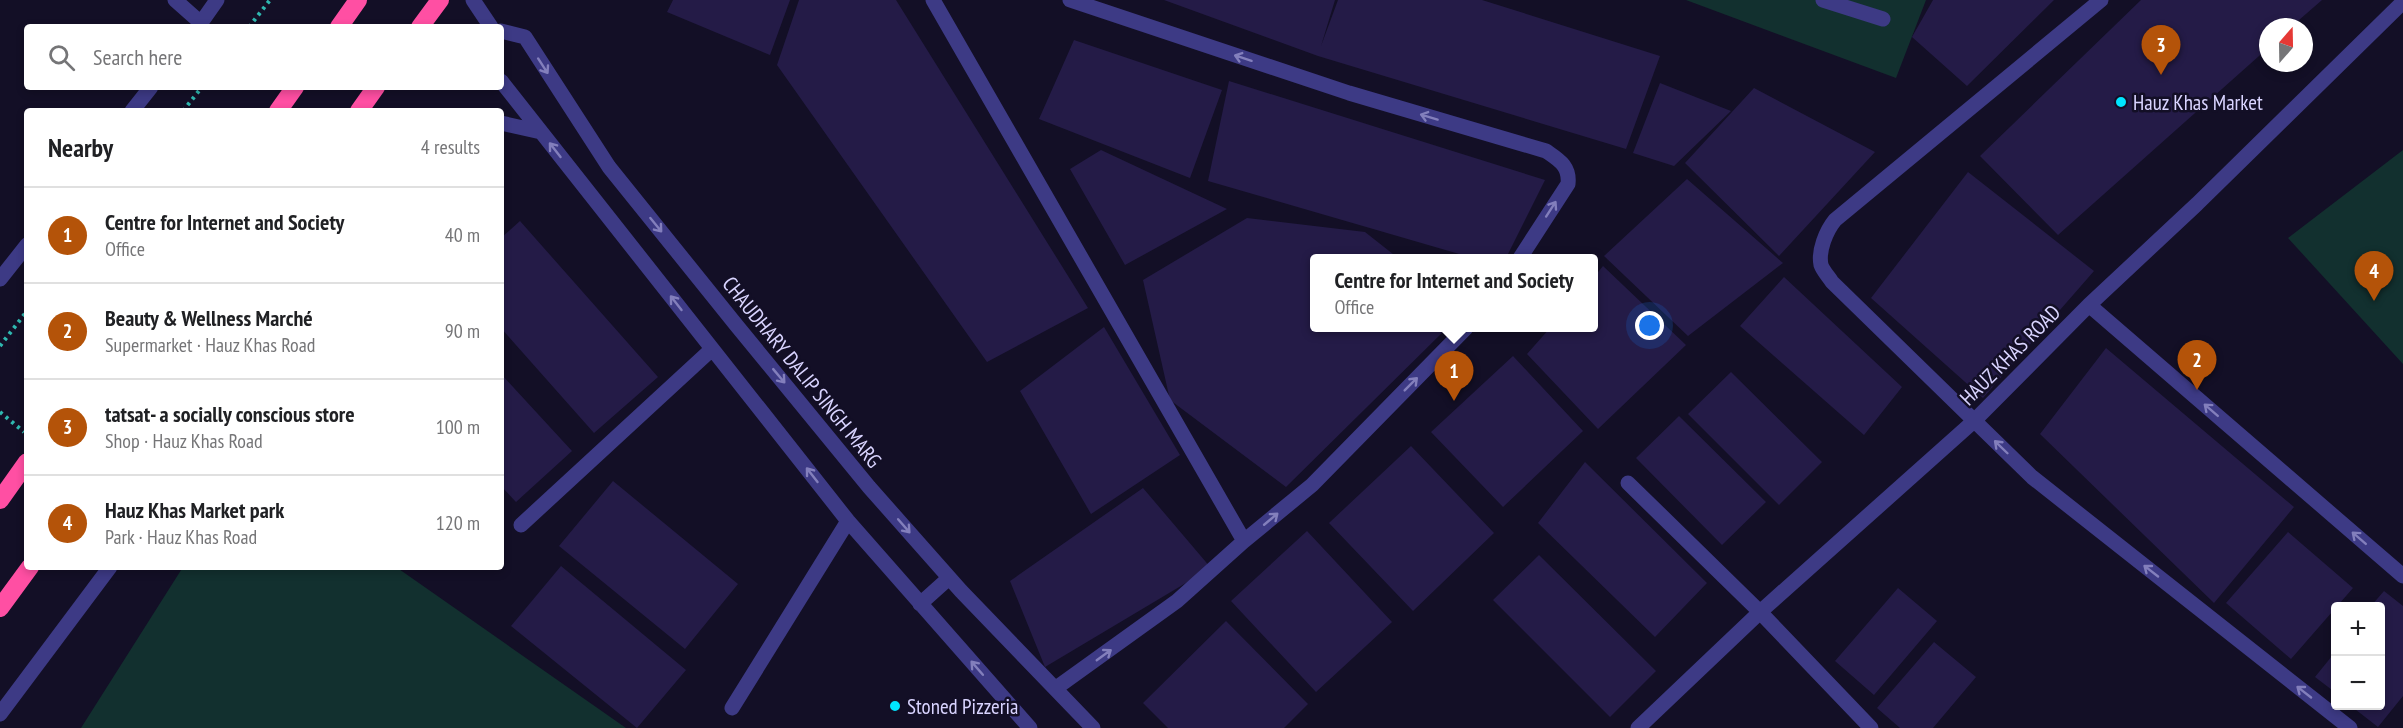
<!DOCTYPE html>
<meta charset="utf-8">
<style>
:root{--surface:#fff;--page:#f2f2f2;--text:#202124;--muted:#757577;--line:#e0e0e0;--accent:#b45309}
body{margin:0;font-family:"PT Sans Narrow",sans-serif;background:var(--page);color:var(--text)}
.controls{position:absolute;right:18px;bottom:18px;display:grid;overflow:hidden;border-radius:6px;box-shadow:0 3px 9px #0003}
.controls button{width:54px;height:54px;display:grid;place-items:center;padding:0;border:0;border-bottom:2px solid var(--line);background:var(--surface);color:var(--text);font:30px sans-serif}
.compass{position:absolute;left:2259px;top:18px;width:54px;height:54px;border-radius:50%;background:var(--surface);box-shadow:0 3px 9px #0003;rotate:20deg}
.you{position:absolute;left:1650px;top:326px;width:21px;height:21px;margin:-15px;border:4px solid #fff;border-radius:50%;background:#1a73e8;box-shadow:0 0 0 9px #1a73e833}
.badge{display:grid;place-items:center;width:39px;height:39px;border-radius:50%;background:var(--accent);color:#fff;font-size:20px;font-weight:700}
.pin{position:absolute;translate:-50% -50px;filter:drop-shadow(0 2px 3px #0008)}
.pin::after{content:'';position:absolute;top:32px;width:21px;height:18px;background:inherit;clip-path:polygon(0 0,100% 0,50% 100%)}
.popup{position:absolute;left:1310px;top:254px;width:288px;height:78px;box-sizing:border-box;display:grid;place-content:center;border-radius:6px;background:var(--surface);filter:drop-shadow(0 2px 4px #0005);font-size:20px;white-space:nowrap;color:var(--muted)}
.popup b{font-size:22px;color:var(--text)}
.popup::after{content:'';position:absolute;left:50%;top:100%;margin-left:-12px;border:12px solid transparent;border-top-color:var(--surface)}
.list{margin:0;padding:0;list-style:none}
h2{display:flex;justify-content:space-between;align-items:center;height:78px;margin:0;padding:0 24px;font-size:26px}
h2 small{font-size:20px;font-weight:400;color:var(--muted)}
.list li{display:grid;grid-template-columns:39px 1fr auto;gap:18px;align-items:center;box-sizing:border-box;height:96px;padding:0 24px;border-top:2px solid var(--line)}
.list b{display:block;font-size:22px;white-space:nowrap}
.list p{margin:0;font-size:20px;white-space:nowrap;color:var(--muted)}
.list em{font-size:20px;font-style:normal;color:var(--muted)}
.icon{flex:none;width:33px;height:33px;fill:none;stroke:currentColor;stroke-width:2;stroke-linecap:round;stroke-linejoin:round}
.map{position:relative;flex:none;width:2403px;height:728px;overflow:hidden}
.search{position:absolute;background:var(--surface);box-shadow:0 3px 9px #0003;left:24px;top:24px;width:480px;height:66px;display:flex;align-items:center;gap:15px;box-sizing:border-box;padding:0 21px;border-radius:6px;color:var(--muted);font-size:22px}
.panel{position:absolute;background:var(--surface);box-shadow:0 3px 9px #0003;left:24px;top:108px;width:480px;height:462px;border-radius:6px}
.map>svg:first-child{display:block}
.green{fill:#12302f}
.building{fill:#241b47}
.lines{fill:none;stroke-linecap:round;stroke-linejoin:round}
.path{stroke:#2fb8b0;stroke-width:4;stroke-dasharray:3 4.5;stroke-linecap:butt}
.minor{stroke:#3d3a85;stroke-width:15}
.highway{stroke:#ff4fa3;stroke-width:18}
.oneway{stroke:#837fbc}
.poi-dot{fill:#00e5ff;stroke:#130f26;stroke-width:2}
.labels{text-anchor:middle;dominant-baseline:central;stroke-width:5;stroke-linejoin:round;paint-order:stroke}
.poi-label{font-size:21px;fill:#d9d4ff;stroke:#130f26;text-anchor:start}
.street-label{font-size:21px;fill:#d9d4ff;stroke:#130f26}
</style>
<div class="map">
<svg width="2403" height="728" viewBox="0 0 2403 728">
<rect width="100%" height="100%" fill="#130f26"/>
<path class="green" d="M1686,0h240l-30,78z
M2403,150v214l-115,-126z
M183,567h213l230,161h-545z"/>
<path class="building" d="M673,0h117l-20,55 -103,-43z
M799,0h97l192,308 -101,54 -210,-297z
M1164,0h171l-14,46 17,-46h144l178,56 -34,93 -308,-93z
M1933,0h121l-87,86 -55,-49z
M2141,0h181l-31,27h-23v21l-210,187 -78,-79z
M1074,40l148,50 -32,88 -151,-59z
M1229,81l316,99 -39,78h-33l-265,-77z
M1660,83l71,28 -57,55 -41,-13z
M1754,88l121,64 -96,104 -94,-93z
M1101,150l126,59 -102,56 -55,-96z
M1968,172l126,99 -111,127 -112,-100z
M1687,179l96,84 -95,73 -84,-80z
M1247,218l118,14 33,26h-84v70h133l-161,159 -116,-87 -27,-120z
M520,221l138,156 -64,56 -93,-105v-90z
M1603,266l83,79 -88,84 -71,-75 23,-26h44v-51z
M1784,277l118,110 -38,48 -124,-109z
M1104,327l76,128 -89,59 -71,-123z
M2106,348l188,159 -80,96 -174,-169z
M1513,356l70,75 -80,76 -72,-75z
M1731,372l91,90 -43,43 -91,-91z
M501,374l71,77 -56,51 -15,-16z
M1679,416l87,86 -44,43 -86,-87z
M1411,446l83,87 -81,78 -84,-88z
M1585,462l122,121 -52,54 -117,-114z
M613,481l125,103 -53,65 -126,-103z
M1143,488l68,80 -166,99 -35,-86z
M1307,531l85,91 -76,70 -85,-91z
M2288,532l65,56 -62,71 -65,-56z
M1539,555l117,116 -46,46 -117,-117z
M561,566l125,104 -49,58 -126,-102z
M1898,588l39,33 -63,74 -39,-34z
M2384,591l19,15v90l-25,31 -27,-21h29v-100h-9z
M1226,621l82,83 -24,24h-116l-25,-25z
M1934,642l42,35 -43,51h-33l-23,-20z
M2336,651v42l-21,-16z"/>
<g class="lines">
<path class="path" d="M249,27l21,-27
M183,111l19,-24
M0,346l27,-35
M0,412l24,20"/>
<path class="minor" d="M175,0l26,23
M473,0l18,27
M933,0l311,541
M1070,0l279,93 197,58c13,9 24,15 22,33l-48,74
M1823,0l60,19
M2101,0l-266,220c-9,11 -17,31 -14,45 2,6 8,12 11,17l200,195 318,251
M198,27l19,-27
M501,31l24,6 84,130 128,159 132,161 92,104 132,137
M501,81l347,440 182,207
M132,111l19,-24
M501,123l40,9
M0,279l27,-34
M2089,305l314,271
M1628,483l132,129 111,116
M521,525l191,-176
M920,604l29,-26
M1056,688l121,-87 67,-60 68,-56 154,-157
M732,708l116,-187
M0,714l110,-147
M1638,728l122,-116 214,-191 115,-116 108,-101 206,-202"/>
<path class="highway" d="M339,27l19,-27
M420,27l20,-27
M278,111l17,-24
M359,111l17,-24
M0,500l27,-38
M0,608l30,-41"/>
</g>
<defs><path id="oneway-shaft" d="M-6 0H5M1.5-3L5.5 0L1.5 3" fill="none" stroke-width="1.6" stroke-linecap="round" stroke-linejoin="round" transform="scale(1.5)"/></defs>
<g class="oneway">
<use href="#oneway-shaft" transform="translate(1243 58) rotate(-162)"/>
<use href="#oneway-shaft" transform="translate(543 66) rotate(57)"/>
<use href="#oneway-shaft" transform="translate(1429 117) rotate(-163)"/>
<use href="#oneway-shaft" transform="translate(555 150) rotate(-128)"/>
<use href="#oneway-shaft" transform="translate(1551 209) rotate(-57)"/>
<use href="#oneway-shaft" transform="translate(656 225) rotate(51)"/>
<use href="#oneway-shaft" transform="translate(676 303) rotate(-128)"/>
<use href="#oneway-shaft" transform="translate(779 376) rotate(50)"/>
<use href="#oneway-shaft" transform="translate(1411 384) rotate(-45)"/>
<use href="#oneway-shaft" transform="translate(2211 410) rotate(-139)"/>
<use href="#oneway-shaft" transform="translate(2001 447) rotate(-136)"/>
<use href="#oneway-shaft" transform="translate(812 475) rotate(-128)"/>
<use href="#oneway-shaft" transform="translate(1271 519) rotate(-40)"/>
<use href="#oneway-shaft" transform="translate(904 526) rotate(49)"/>
<use href="#oneway-shaft" transform="translate(2359 538) rotate(-139)"/>
<use href="#oneway-shaft" transform="translate(2151 571) rotate(-142)"/>
<use href="#oneway-shaft" transform="translate(1104 655) rotate(-36)"/>
<use href="#oneway-shaft" transform="translate(977 668) rotate(-131)"/>
<use href="#oneway-shaft" transform="translate(2304 692) rotate(-142)"/>
</g>
<g class="poi-dot">
<circle cx="2121" cy="102" r="6"/>
<circle cx="895" cy="706" r="6"/>
</g>
<g class="labels">
<g class="poi-label">
<text x="2133" y="102">Hauz Khas Market</text>
<text x="907" y="706">Stoned Pizzeria</text>
</g>
<g class="street-label">
<text transform="translate(2010 355) rotate(-45)">HAUZ KHAS ROAD</text>
<text transform="translate(802 372) rotate(51)">CHAUDHARY DALIP SINGH MARG</text>
</g>
</g>
</svg>
<div class="controls">
<button>+</button>
<button>−</button>
</div>
<svg class="compass" viewBox="-18 -18 36 36"><path d="M0-13l5 13h-10z" fill="#e53935"/><path d="M0 13l5-13h-10z" fill="#757577"/></svg>
<div class="you"></div>
<div class="pin badge" style="left:1454px;top:401px">1</div>
<div class="popup"><b>Centre for Internet and Society</b>Office</div>
<div class="pin badge" style="left:2197px;top:390px">2</div>
<div class="pin badge" style="left:2161px;top:75px">3</div>
<div class="pin badge" style="left:2374px;top:301px">4</div>
<div class="search"><svg class="icon" aria-label="search" viewBox="0 0 24 24"><circle cx="10" cy="10" r="6"/><path d="M15 15l6 6"/></svg>Search here</div>
<section class="panel">
<h2>Nearby<small>4 results</small></h2>
<ul class="list">
<li><span class="badge">1</span><div><b>Centre for Internet and Society</b><p>Office</p></div><em>40 m</em></li>
<li><span class="badge">2</span><div><b>Beauty &amp; Wellness Marché</b><p>Supermarket · Hauz Khas Road</p></div><em>90 m</em></li>
<li><span class="badge">3</span><div><b>tatsat- a socially conscious store</b><p>Shop · Hauz Khas Road</p></div><em>100 m</em></li>
<li><span class="badge">4</span><div><b>Hauz Khas Market park</b><p>Park · Hauz Khas Road</p></div><em>120 m</em></li>
</ul>
</section>
</div>
